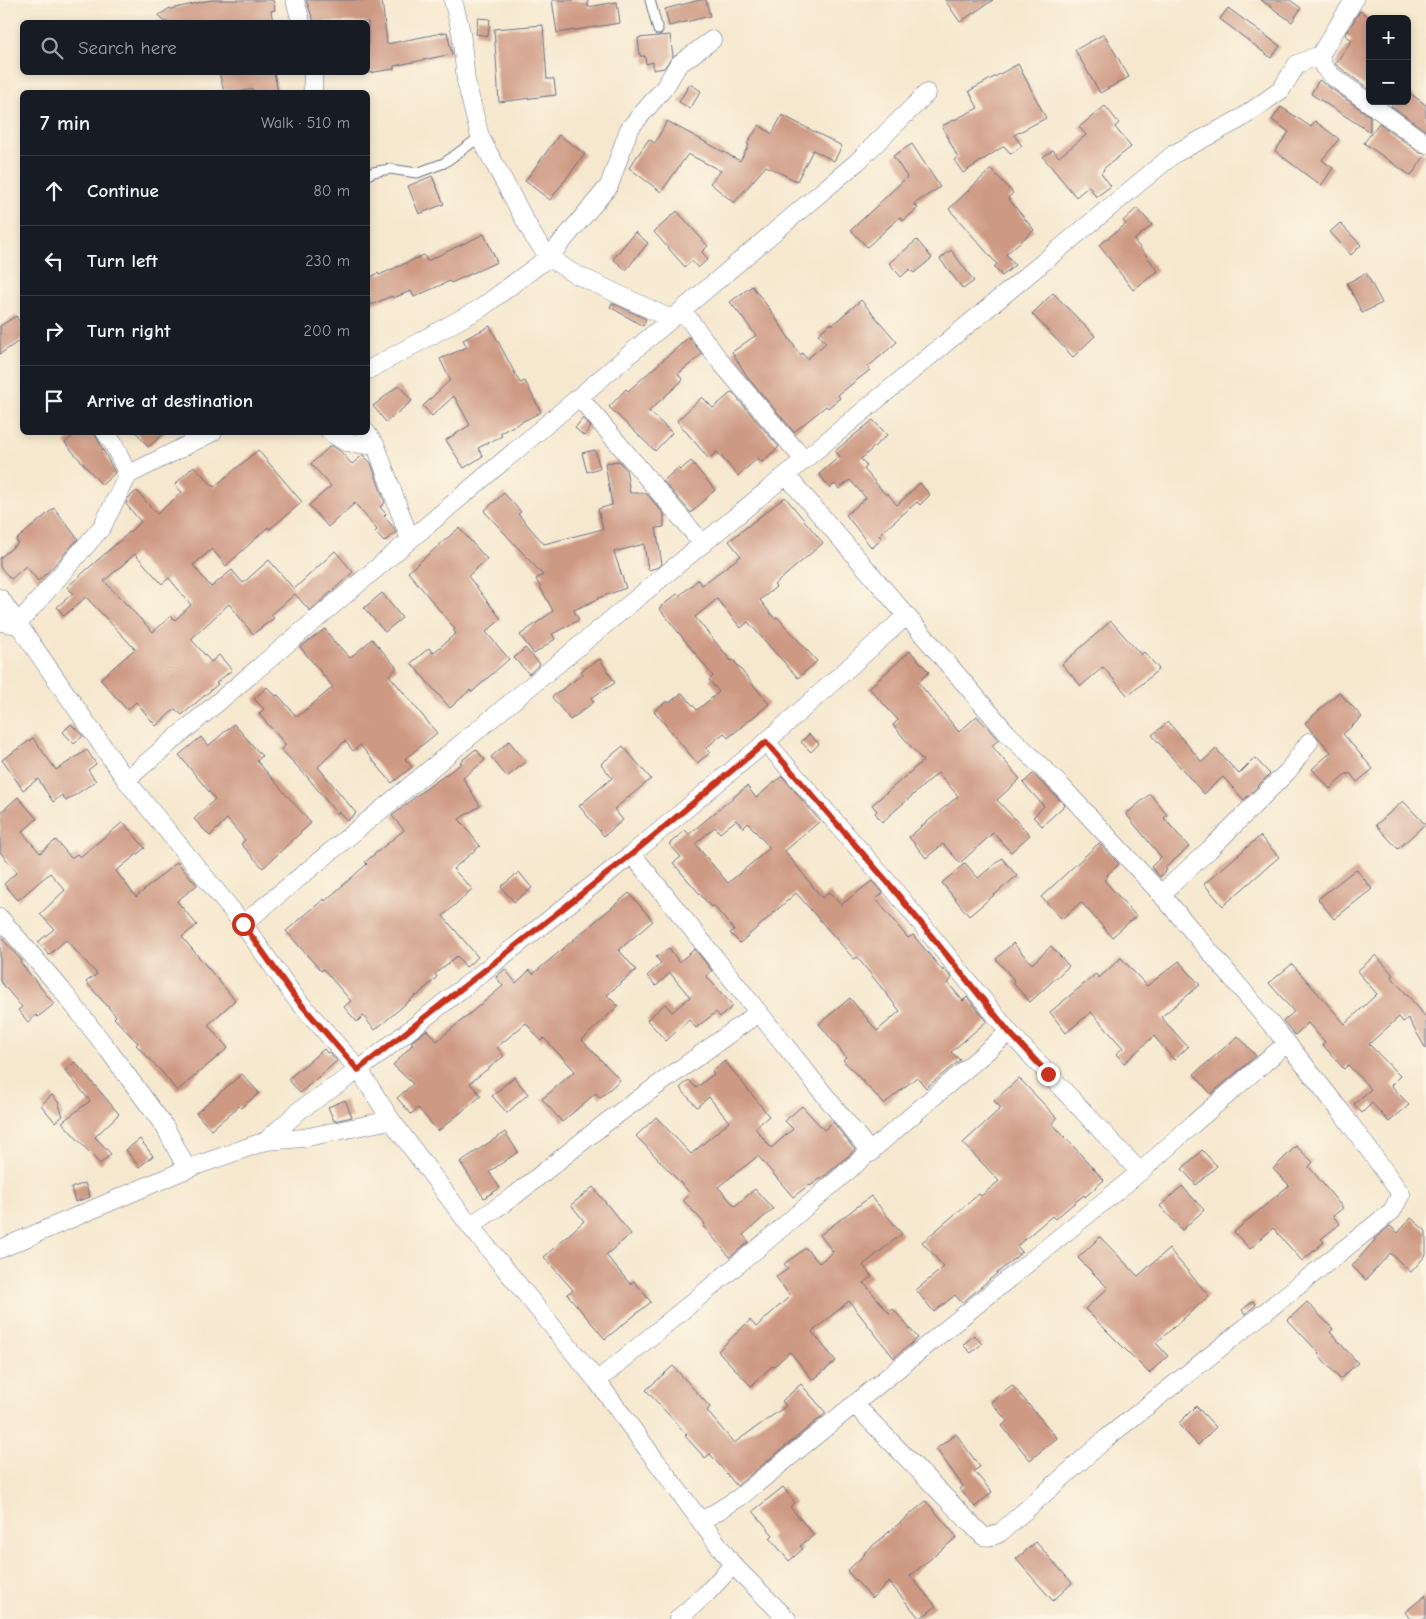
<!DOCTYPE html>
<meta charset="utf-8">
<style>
:root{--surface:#171b24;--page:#20242c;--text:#f1f3f6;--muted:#9ea1a6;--line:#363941}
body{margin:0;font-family:"Comic Neue",sans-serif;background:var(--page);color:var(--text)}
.controls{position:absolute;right:15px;top:15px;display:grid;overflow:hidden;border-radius:8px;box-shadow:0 2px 8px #0003}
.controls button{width:45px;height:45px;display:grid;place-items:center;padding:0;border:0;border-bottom:1px solid var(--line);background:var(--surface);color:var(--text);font:25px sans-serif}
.stop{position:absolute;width:15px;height:15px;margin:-11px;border:4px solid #c8321e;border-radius:50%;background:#fff}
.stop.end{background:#c8321e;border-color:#fff;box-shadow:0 1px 5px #0008}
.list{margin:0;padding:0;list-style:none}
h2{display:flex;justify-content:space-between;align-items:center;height:65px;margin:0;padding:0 20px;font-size:21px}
h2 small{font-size:16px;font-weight:400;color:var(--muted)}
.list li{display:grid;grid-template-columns:32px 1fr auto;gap:15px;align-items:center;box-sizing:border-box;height:70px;padding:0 20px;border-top:1px solid var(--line)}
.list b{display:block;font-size:19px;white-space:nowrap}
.list em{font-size:16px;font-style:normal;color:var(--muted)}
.icon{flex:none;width:28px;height:28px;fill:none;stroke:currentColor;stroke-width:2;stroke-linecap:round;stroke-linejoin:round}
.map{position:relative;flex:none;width:1426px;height:1619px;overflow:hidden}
.search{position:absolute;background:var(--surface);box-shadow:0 2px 8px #0003;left:20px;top:20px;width:350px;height:55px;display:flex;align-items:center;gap:12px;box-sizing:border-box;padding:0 18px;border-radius:8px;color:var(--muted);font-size:19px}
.panel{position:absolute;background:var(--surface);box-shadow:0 2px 8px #0003;left:20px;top:90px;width:350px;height:345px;border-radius:8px}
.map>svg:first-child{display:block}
.building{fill:#ce9983;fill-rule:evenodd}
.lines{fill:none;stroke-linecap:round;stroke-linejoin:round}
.service-casing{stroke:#687086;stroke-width:11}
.minor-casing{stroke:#687086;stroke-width:19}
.service{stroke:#fff;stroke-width:9}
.minor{stroke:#fff;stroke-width:18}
.route{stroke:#c8321e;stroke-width:6}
</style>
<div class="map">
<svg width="1426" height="1619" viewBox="0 0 1426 1619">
<rect width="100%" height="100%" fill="#fcf5e5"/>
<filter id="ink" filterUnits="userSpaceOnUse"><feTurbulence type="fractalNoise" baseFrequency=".02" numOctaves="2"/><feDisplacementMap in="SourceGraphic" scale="10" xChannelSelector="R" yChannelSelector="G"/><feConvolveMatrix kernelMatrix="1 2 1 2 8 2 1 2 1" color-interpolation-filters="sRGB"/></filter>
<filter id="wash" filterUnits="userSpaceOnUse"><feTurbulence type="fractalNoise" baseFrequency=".0096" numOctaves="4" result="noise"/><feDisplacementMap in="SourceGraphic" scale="20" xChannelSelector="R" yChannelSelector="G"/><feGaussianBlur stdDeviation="1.12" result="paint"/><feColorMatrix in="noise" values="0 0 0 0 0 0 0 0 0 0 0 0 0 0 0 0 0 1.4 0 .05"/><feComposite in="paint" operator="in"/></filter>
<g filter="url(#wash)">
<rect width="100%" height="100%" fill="#f6e8cf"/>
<g id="blocks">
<path class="building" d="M211,0h62l2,10 -4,1 2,11h-109l-5,-7 11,-7 1,1z
M306,0h76l5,44 60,-12 5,22 -58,12v3l-26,4v-51h-54z
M552,0h36v7l29,-5 3,21 -63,10z
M700,0h6l4,16 -41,10 -4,-17z
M945,0h48l-33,22z
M1261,0h29l11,8 -9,14z
M1228,8l52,38 -9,12 -51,-39z
M1360,11l10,7v72l-35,-26 17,-24 -7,-5z
M478,18l12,1 -2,17 -12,-2z
M543,25l4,54h7l2,16 -57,7 -5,-73z
M1104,34l25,43 -29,16 -25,-43z
M670,35l3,21 -9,12 -11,2v-8l-7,2 -1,-8h-5l-2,-18z
M1018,64l28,54 -32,17 8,11 -11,8 -7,-8 -41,27 -9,-13 4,-2 -16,-32 36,-18 -9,-17z
M219,72h55l4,20h-24l-1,-3 -14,3h-15z
M1319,80l51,36v16l-59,-38z
M690,84l11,7 -11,18 -11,-7z
M1407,91l19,14v26l-35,-25 4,-5h12z
M1105,106l14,17 -4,4 16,20 -28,22 1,1 -3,3 10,13 -15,11 -7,-11 -13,11 -33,-40 10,-7 6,7 27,-22 -7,-8z
M1281,107l30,20 4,-6 24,18 -17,21 11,8 -12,18 -46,-35 14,-19 -17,-12z
M782,115l60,31 -8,15 -21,-11 -16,31 -31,-15 -32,37 -24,-20 11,-12 -33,-17 -27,38 -32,-24 20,-29 6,4 12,-22 73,40 9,-16 -2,-1 12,-19 13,9z
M1379,123l41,30 6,1 -15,22 -47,-33z
M559,135l26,19 -35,46 -25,-19z
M912,144l28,43 -26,17 4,4 -15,13 -3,-4 -33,30 -16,-17 56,-53 -14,-21z
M991,169l22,24 -5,5 26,32 -28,24 9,11 -13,11 -8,-9 3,-3 -48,-55z
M432,176l12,28 -25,10 -11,-28z
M1137,208l15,17 -18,15 24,31 -25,19 -34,-45 27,-21 -3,-3z
M677,211l31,35 -6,6 6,7 -10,9 -6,-7 -7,6 -31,-35z
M1340,223l21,22 -10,10 -21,-23z
M635,232l13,11 -22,27 -13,-11z
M484,234l13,28 -46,21 -1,-2 -36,16 -3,-6 -18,7 -1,-2 -21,9 -3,-8v-18l10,-6 1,2 45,-20 3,6z
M917,240l15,18 -18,15 -4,-4 -9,8 -12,-14z
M951,250l23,31 -11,8 -23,-30z
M1366,273l16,30 -20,10 -15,-30z
M752,286l17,22 31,47 2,-2 5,6 19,-16 -8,-9 13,-11 1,2 29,-25 36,42 -29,25 2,3 -32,25 2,3 -12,10 -2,-2 -32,26 -46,-54 -16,-26 24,-17 -26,-33z
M1053,293l42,43 -22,21 -41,-43z
M612,303l34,16 -3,7 -33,-19z
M16,316l6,10v13l-22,15v-28z
M490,326l30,57 5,-2 16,31 -41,21 2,3 -24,12 5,8 -19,12 -18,-28 24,-15 -16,-29 -22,20 -9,-10 27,-26 -10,-21 27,-12 -4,-7z
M689,337l13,17 -24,20 5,6 -34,31 23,22 -17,18 -46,-44 17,-18 2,2z
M399,385l13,16 -26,21 -13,-16z
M732,392l47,55 -17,15 -4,-4 -20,18 -21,-24 -8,7 -32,-38 25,-24 11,11z
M583,418l8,9 -7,9 -9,-8z
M873,420l14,15 -26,24 6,7 -3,3 22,26 1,-2 10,12 23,-22 10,12 -10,10 -3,-3 -38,33 3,4 -10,9 -26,-33 20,-17 -16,-18 -11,9 -4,-5 -5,4 -11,-14 21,-18 -5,-5z
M77,432h17l21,41 -13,12 -37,-42z
M136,432h30l-18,15z
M331,445l9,6 12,13 11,-9 8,8 14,40 -5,4 6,7 -2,2 10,12 2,4 -12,10 -9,-10 2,-2 -22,-27 -27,24 -19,-22 22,-19 -20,-22z
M258,450l44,52 -32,27 -2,-2 -42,39 -14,-17 -19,16 18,22 21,-17 11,13 26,-23 25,29 41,-38 18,21 -43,39 -15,-17 -24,21 3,3 -21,16 -24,-30 -38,35 20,23 8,-7 13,15 -16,13 2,1 -36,31 -7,-6 -19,17 -20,-24 -9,8 -27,-31 35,-30 -49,-52 -22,19 -7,-9 16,-14 -6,-6 74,-65 -15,-18 2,-6 9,-7 20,23 25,-22 -8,-7 20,-19 20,21zM135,554l27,30 7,-6 22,27 -16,15 -4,-4 -18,16 -49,-51z
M595,450l5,18 -13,4 -5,-19z
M619,461l7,8 4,24h16l18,21v13l-8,1 6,36 -6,4 -8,2 -4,-26 -30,8 12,36 -28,10v1l-24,11 5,10 -27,14 3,5 -21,15 -14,-19 33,-24 -17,-32 7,-4 -59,-64 20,-18 17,19 -3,2 26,30 59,-15 -5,-20 14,-4 -7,-42z
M691,461l24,29 -24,23 -28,-32 15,-13 2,2z
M785,497l38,46 -49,42 2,2 -16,13 15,19 2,-2 40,44 -19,17 -50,-56 -7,6 -24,-29 -22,18 36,44 2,-1 36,44 -41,34 -4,-5 -18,15 4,5 -13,10 -43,-52 13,-10 2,2 13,-10 15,17 22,-18 -10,-12 4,-4 -54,-68 18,-14 2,2 19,-16 4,5 39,-29 -12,-15z
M54,508l24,31 -30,33 -10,9 -12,-15 -15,13 -11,-12v-9l18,-15 -2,-3z
M459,528l28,31 -19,17 33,43 -15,13 23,27 -37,33 -2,-2 -20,18 -39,-45 18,-15 4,5 23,-20 -3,-3 2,-1 -47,-57z
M382,593l20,25 -17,14 -21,-24z
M1111,621l30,34 3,-3 15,17 -31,27 -25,-29 -22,19 -19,-22z
M325,629l12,17 1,-1 12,13 22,-19 25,29 -8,7 48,58 -32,26 7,8 -20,16 -32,-38 -7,6 -8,-10 -27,26 38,46 -9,8 -8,-9 -2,2 -28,-35 -28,-30 5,-4 -27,-31 5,-5 -10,-10 13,-12 9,9 2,-1 19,22 36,-30 -33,-40z
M525,648l15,16 -11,10 -15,-16z
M910,651l19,21 -11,10 41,50 18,-16 21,24 -6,6 28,33 -23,21 33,35 -19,17 -18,-19 -33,30 -17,-19 -17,14 -17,-21 49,-41 -20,-23 -56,49 -7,-9 2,-2 -5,-6 51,-44 -30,-36 5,-5 -29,-32z
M600,659l15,24 -24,15 3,4 -24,18 -18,-23 31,-23 -2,-3z
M1339,692l23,25 -19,17 30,35 -16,13 -7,-9 -2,2 -1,-2 -17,16 -18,-20 19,-17 -26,-29z
M1168,722l34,40 14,-13 23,25 16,-16 15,16 -26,26 -21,-23 -19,17 -52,-59z
M71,724l12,12 -9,8 -11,-12z
M234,724l28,32 -5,5 54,62 -48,45 -22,-24 4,-4 -18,-21 -17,17 -16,-17 21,-20 -36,-44 22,-18 7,9z
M809,734l10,10 -8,8 -10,-10z
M33,738l23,32 31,-20 9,14 -8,6 8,11 -30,20 -4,-6 -9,7 -15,-23 -15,11 -21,-30z
M509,741l17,21 -19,15 -16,-20z
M623,746l28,33 -37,30 9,11 -19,16 -25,-30 33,-28 -11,-14z
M476,749l9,11 -22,18 17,28 -21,13 21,27 -27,23 19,20 -29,27 35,41 -12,10 -9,-11 -22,18 2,3 -20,19 -1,-1 -41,35 -12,-14 -6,6 -13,-15 7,-6 -28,-32 -2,2 -35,-40 38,-32 1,2 42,-37 -2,-2 39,-32 -12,-14 28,-23 42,-30 -2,-1z
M1033,774l32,31 -23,21 -9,-9 11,-11 -21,-23z
M782,776l38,45 -35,30 37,47 7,-6 12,13 31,-24 11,12 -7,6 32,39 5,-3 30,36 1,-2 8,9 -4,5 15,18 4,-4 20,24 -36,31 9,8 -34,28 -9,-11 -33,27 -41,-44 3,-3 -27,-33 31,-26 27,33 23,-20 -43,-54 -3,2 -58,-66 -56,50 -10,-10 4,-3 -21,-25 -2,2 -38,-44 8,-6 -12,-13 16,-14 4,4 58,-48 9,12zM736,820l7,8 5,-5 22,25 -42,35 -33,-39 20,-17 5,6z
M1150,794l17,21 -3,3 25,29 -24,21 2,2 -7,7 -9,-10 10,-10 -35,-43z
M18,797l19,22 -15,13 18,21 16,-13 15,18 6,-4 3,3 43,-35 22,26 -29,23 20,26 41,-35 20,23 -20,16 20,24 -15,12 53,63 -27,25 20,23 -51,43 -16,-20 -25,-26 2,-2 -24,-25 2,-2 -30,-34 11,-8 -31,-34 -17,15 -11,-13 16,-13 -14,-15 25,-24 -15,-17 -32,27 -14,-16 13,-12 -17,-20v-39z
M1403,801l22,23 -27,25 -22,-24z
M1260,836l19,21 -56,49 -19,-22z
M1099,843l20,21 -12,11 1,1 -4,4 32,36 -24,21 -31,-35 -19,17 -21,-22z
M1002,858l15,18 -48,40 -27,-33 23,-20 13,15z
M1356,869l16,20 -38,30 -16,-20z
M519,872l13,16 -18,14 -13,-15z
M629,893l24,28 -34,29 17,20 -29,25 11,11 -36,34 38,40 -20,18 -4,-5 -34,29 -20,-23 33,-28 -31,-33 -3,3 -15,-18 -29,24 7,9 -34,27 11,13 -43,35 -20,-23 -7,6 -14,-16 16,-14 -20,-19 20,-21 -2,-2 16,-12 10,11 66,-55 -7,-9 9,-8 11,14 14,-13 3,4z
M0,936l22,25 -2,1 34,42 -16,13 -2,-2 -8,7 -10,-12 4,-3 -22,-26z
M1013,943l19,21 19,-18 18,20 -39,36 -18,-20 2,-2 -18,-21z
M669,948l10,14 16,-13 17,22 -6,5 27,30 -13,11 -4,-5 -20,16 -7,-8 -23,21 -19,-21 18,-16 7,8 18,-15 -20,-24 -14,13 -9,-10 14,-13 -5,-6z
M1376,955l17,20 -2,1 35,41v32l-18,-31 -5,4 -4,-5 -30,27 31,32 -9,9 18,20 -20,17 -17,-19 -10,10 -8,-9 17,-15 -23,-24 -4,4 -22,-25 3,-2 -17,-19 -13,12 -12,-14 11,-9 -25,-29 23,-19 53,60 32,-30 -20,-23z
M1121,958l26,28 32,-25 21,24 -39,32 27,30 -14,13 -20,-24 -30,27 -8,-9 7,-6 -32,-36 -25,21 -16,-21 46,-38 3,4z
M1238,1036l18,20 -45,38 -17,-20z
M324,1049l3,4 2,-1 8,9 -37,32 -12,-14z
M725,1061l44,55 -14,12 16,20 22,-19 -8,-8 17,-15 22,24 9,-8 22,28 -29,25 -16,11 -1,-1 -16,12 -35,-41 -40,31 17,19 20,-17 18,20 -30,26 6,7 -19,15 -27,-31 2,-2 -22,-24 7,-7 -54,-57 20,-19 35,37 38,-32 -20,-25 -12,10 -17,-19 9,-8 7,8 18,-14 -2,-3z
M75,1062l44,52 -24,23 16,17 -11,10 -38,-42 28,-21 -25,-31z
M242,1074l17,19 -18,15 -2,-2 -28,24 -15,-17z
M514,1077l14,17 -21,19 -15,-17z
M1019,1078l38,40 -5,5 52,57 -19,17 -1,-2 -29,24 -3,-3 -35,30 5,6 -60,51 -7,-8 -21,17 -18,-22 28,-23 -22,-25 57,-48 2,2 18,-15 -36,-38 38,-35 -7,-7z
M52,1095l6,7 5,14 -8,6 -14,-17z
M345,1100l7,17 -18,4 -6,-14z
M505,1132l13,20 -29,20 11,16 -16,10 -24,-36z
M140,1139l13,17 -14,11 -13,-17z
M1296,1146l17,16 -4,5 34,41 -10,8 7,8 -19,15 3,3 -22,19 -29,-33 -23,21 -16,-17 55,-47 -16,-16z
M1202,1150l15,16 -21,19 -14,-16z
M85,1183l5,14 -15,5 -4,-14z
M1182,1186l22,24 -22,20 -22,-24z
M593,1187l38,47 -25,21 24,29 4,-3 17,21 -46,37 -38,-45 6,-4 -29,-33 40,-36 -13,-16z
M871,1196l31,38 -39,31 9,12 -8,6 25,30 4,-4 25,29 -24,20 -45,-57 -37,31 24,29 -23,19 -23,-28 -17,15 -1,-1 -21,20 -33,-35 32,-31 6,7 34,-31 -14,-19 12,-8 -4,-5 22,-16 13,15 14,-11 -13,-17z
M1411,1218l15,13v24l-15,17 -21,-19 -24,27 -14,-14 23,-26 -1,-1 16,-13 8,7z
M1100,1237l38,39 31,-27 40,47 -53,47 12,13 -19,17 -64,-64 23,-21 -30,-30z
M1253,1301l3,4 -11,9 -3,-4z
M1307,1302l26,27 -3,3 28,31 -18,16 -22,-25 1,-1 -31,-33z
M974,1335l8,9 -11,9 -8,-8z
M673,1366l37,41 -3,4 27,32 52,-37 -4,-5 19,-17 25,29 -89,73 -27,-32 -5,4 -20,-22 2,-1 -41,-45z
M1012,1385l45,53 -27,22 -28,-34 5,-5 -16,-19z
M1196,1406l20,21 -18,18 -20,-21z
M956,1434l24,33 -6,4 18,21 -17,15 -15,-18 3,-3 -27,-37z
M783,1487l12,16 -5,4 24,28 -14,11 3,3 -14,12 -19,-23 3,-3 -20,-24z
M926,1501l31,36 -47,39 26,30 -16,13 -31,-37 -17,16 -25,-27 18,-17 -1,-1z
M1036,1542l36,41 -19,18 -37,-42z
M1426,1595v24h-16l-5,-7z"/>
</g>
</g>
<g filter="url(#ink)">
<use href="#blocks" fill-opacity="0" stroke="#687086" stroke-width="1"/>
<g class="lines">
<g class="service-casing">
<path id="service" d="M650,0l8,30
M368,175l5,-3 17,-3 27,4 27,-10 36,-26"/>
</g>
<g class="minor-casing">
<path id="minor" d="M295,0l6,22
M453,0l8,32 5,49 14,56 54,100 15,20 22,15 100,47
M1320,55l3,11 9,10 94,68
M313,92v-20
M682,310l41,55 81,95
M368,370l113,-62 68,-51 60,-71 20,-57 36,-42 13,-22 34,-25
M579,397l124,147
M105,432l8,11 15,32
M330,432l16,10 30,4
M366,432l10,14 34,94
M786,475l221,258 55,54 99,107 126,149 56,71 58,80 -9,17 -284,226 -107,95c-6,4 -11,6 -18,4l-129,-132
M0,598l126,182 117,144 51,72 65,74 32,50 79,106 127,155 136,184 54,54
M0,622l17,3 85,-98 26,-52 85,-43
M766,742l124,143 119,147 131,140
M126,780l731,-618 70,-69
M632,854l239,299
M1161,894l48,-44 79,-79 21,-29
M0,918l61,71 48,62 56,76 22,42
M243,924l931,-770 66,-35 41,-29 16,-26 23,-9 34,-55
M266,1141l34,-31 59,-40 273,-216 134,-112 140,-126
M470,1226l44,-30 94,-75 150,-108
M0,1249l187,-80 79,-28 37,-3 88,-18
M597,1381l167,-138 245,-211
M702,1521l38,-24 400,-325 52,-47 95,-82
M678,1619l29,-26 26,-28"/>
</g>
<use href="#service" class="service"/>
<use href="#minor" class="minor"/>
</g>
</g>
<g class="lines" filter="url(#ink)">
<path class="route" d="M243,924l51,72 64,74 274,-216 134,-112 124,143 119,147 39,42"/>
</g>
</svg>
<div class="controls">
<button>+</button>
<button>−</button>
</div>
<div class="stop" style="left:243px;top:924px"></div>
<div class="stop end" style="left:1048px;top:1074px"></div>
<div class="search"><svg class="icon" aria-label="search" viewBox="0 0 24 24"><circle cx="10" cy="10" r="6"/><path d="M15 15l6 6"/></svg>Search here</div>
<section class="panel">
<h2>7 min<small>Walk · 510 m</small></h2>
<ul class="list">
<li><svg class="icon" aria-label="ahead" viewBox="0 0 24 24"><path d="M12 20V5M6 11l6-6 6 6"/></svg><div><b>Continue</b></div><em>80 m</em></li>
<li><svg class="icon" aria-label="left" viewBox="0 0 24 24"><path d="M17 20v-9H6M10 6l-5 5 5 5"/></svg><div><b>Turn left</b></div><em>230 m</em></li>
<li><svg class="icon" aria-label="right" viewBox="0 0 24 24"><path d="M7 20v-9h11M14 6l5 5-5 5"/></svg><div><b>Turn right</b></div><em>200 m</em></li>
<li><svg class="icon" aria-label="arrive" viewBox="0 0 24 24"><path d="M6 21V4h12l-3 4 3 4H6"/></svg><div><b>Arrive at destination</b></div></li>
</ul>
</section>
</div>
